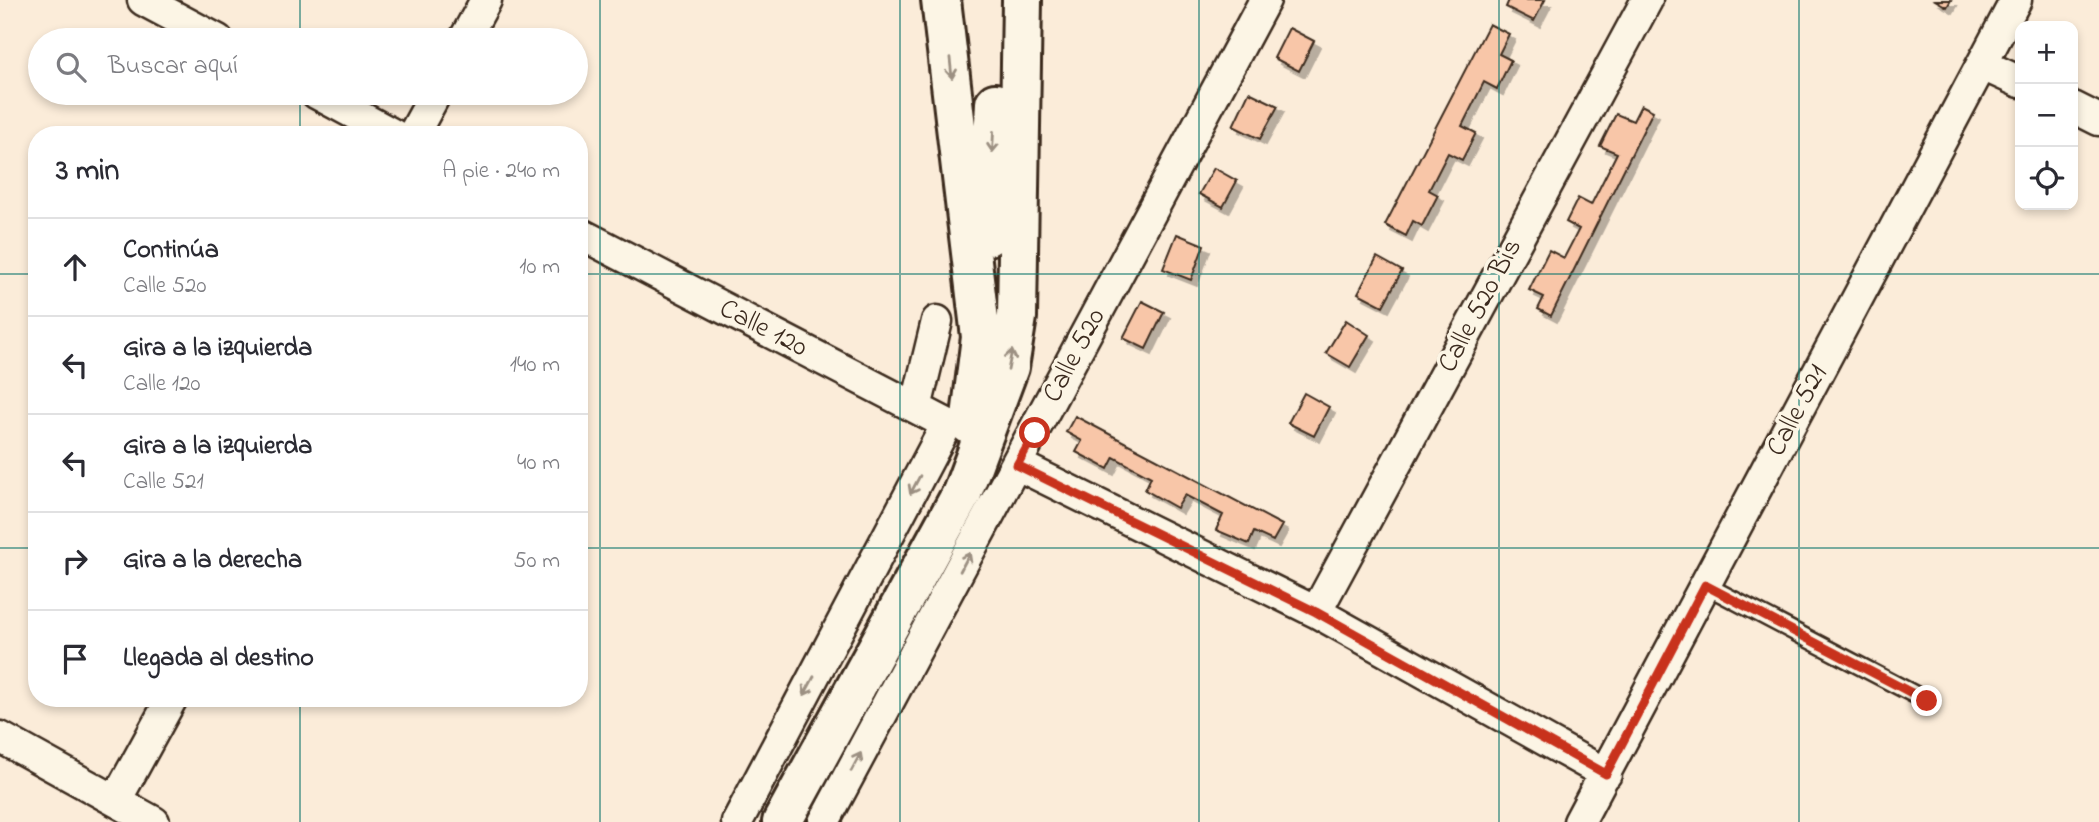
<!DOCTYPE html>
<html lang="es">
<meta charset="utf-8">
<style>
:root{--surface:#fff;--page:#f7f7f7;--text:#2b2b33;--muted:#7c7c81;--line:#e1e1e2}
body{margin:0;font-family:"Indie Flower",sans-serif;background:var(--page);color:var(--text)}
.controls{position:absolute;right:21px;top:21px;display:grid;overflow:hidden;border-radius:14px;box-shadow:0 4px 10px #0003}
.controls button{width:63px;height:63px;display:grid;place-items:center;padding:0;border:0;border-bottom:2px solid var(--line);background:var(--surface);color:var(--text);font:35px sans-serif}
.stop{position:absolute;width:21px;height:21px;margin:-16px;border:5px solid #c8321e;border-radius:50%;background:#fff}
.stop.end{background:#c8321e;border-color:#fff;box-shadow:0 2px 7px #0008}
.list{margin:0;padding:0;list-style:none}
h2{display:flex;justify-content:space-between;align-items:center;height:91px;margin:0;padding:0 28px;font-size:30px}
h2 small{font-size:23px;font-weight:400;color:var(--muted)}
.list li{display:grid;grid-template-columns:46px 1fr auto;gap:21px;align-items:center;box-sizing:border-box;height:98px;padding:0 28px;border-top:2px solid var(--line)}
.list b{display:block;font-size:26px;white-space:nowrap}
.list p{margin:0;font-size:23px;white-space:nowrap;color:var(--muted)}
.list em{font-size:23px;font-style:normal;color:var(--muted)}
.icon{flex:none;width:38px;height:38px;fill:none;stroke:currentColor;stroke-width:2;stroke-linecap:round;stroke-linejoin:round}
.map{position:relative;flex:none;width:2099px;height:822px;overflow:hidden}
.search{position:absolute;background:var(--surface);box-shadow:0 4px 10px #0003;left:28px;top:28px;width:560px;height:77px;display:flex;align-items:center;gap:18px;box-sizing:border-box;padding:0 24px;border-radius:38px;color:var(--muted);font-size:26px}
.panel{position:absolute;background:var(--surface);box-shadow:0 4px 10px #0003;left:28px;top:126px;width:560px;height:581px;border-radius:28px}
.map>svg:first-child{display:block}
.building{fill:#f8c6a8;stroke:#3b2a1e;stroke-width:2;filter:url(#shadow)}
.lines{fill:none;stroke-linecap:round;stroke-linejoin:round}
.lane-casing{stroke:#3b2a1e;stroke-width:21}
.street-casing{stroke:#3b2a1e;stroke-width:35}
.primary-casing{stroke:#3b2a1e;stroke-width:44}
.highway-casing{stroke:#3b2a1e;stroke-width:44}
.lane{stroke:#fcf5e5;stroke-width:16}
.street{stroke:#fcf5e5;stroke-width:30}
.primary{stroke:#fcf5e5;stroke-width:38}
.highway{stroke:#fcf5e5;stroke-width:38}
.oneway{stroke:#9c9082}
.route{stroke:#c8321e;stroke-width:9}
.grid{fill:none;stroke:#0f766e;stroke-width:2;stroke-opacity:0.55}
.labels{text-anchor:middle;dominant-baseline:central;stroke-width:7;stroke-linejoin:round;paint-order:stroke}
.street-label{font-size:28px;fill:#3b2a1e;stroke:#fcf5e5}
</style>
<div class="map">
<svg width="2099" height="822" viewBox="0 0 2099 822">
<defs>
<filter id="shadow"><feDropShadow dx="6" dy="6" stdDeviation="0" flood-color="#0004"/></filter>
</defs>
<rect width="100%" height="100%" fill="#fbecd9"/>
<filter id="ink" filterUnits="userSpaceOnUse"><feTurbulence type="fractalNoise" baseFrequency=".0143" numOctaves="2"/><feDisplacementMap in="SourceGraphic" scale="14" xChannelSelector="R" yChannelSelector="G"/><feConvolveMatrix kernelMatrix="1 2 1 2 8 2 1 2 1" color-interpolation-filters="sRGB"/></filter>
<g filter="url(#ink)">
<path class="building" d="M1509,0h36l-11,21 -28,-14z
M1935,0h16l-4,7z
M1489,24l20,10 -10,20 12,6 -14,29 -13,-7 -22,44 14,7 -14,27 -14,-7 -19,37 9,5 -16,31 -9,-5 -7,15 -21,-11z
M1289,28l25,13 -15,30 -25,-13z
M1249,92l29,14 -18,33 -27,-13z
M1641,105l12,6 -102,205 -13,-7 6,-12 -15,-7 20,-40 15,8 15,-29 -13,-7 12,-24 13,7 26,-52 -17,-7 16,-32 17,7z
M1214,168l23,13 -14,26 -24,-13z
M1177,234l27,11 -13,35 -28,-11z
M1377,257l25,14 -19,35 -25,-13z
M1142,301l22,11 -18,37 -23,-11z
M1346,320l23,15 -19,32 -24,-14z
M1304,393l25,14 -15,29 -26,-13z
M1075,416l207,109 -9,16 -19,-9 -5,12 -33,-14 7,-15 -38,-20 -8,13 -32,-18 6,-13 -37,-20 -6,12 -32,-17 6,-11 -16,-9z"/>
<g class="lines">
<g class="lane-casing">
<path id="lane" d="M1705,585l222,116"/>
</g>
<g class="street-casing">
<path id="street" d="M143,0l75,40
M464,40l22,-40
M1983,65l37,17
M316,93l78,42
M2073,107l26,13
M413,135l23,-42
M579,233l368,191 -210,398
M916,408l21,-87
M1018,465l298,147 290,162
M1316,612l331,-612
M0,737l154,85
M116,800l56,-102
M824,822l441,-822
M1579,822l437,-822"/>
</g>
<g class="primary-casing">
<path id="primary" d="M782,822l180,-329"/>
</g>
<g class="highway-casing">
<path id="highway" d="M941,0l40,337 -11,88
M988,236l7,-133
M962,493l47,-126 8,-50 5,-317"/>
</g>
<use href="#lane" class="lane"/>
<use href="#street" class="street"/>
<use href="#primary" class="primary"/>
<use href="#highway" class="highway"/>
</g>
<defs><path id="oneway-shaft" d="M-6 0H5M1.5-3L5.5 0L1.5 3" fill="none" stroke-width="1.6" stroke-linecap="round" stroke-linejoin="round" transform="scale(1.75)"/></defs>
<g class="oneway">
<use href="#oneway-shaft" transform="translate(951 68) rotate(84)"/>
<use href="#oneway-shaft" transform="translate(993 142) rotate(93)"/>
<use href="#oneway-shaft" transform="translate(1010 360) rotate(-79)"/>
<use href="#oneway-shaft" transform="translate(915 485) rotate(118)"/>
<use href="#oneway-shaft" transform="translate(965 562) rotate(-62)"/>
<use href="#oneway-shaft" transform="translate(809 686) rotate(118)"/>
<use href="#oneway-shaft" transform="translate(856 762) rotate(-62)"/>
</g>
</g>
<g class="lines" filter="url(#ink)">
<path class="route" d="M1035,433l-18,32 299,147 290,162 99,-189 222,116"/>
</g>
<path class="grid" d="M300,0v40M600,0v822M900,0v822M1199,0v822M1499,0v822M1799,0v822M300,93v42M0,274h37M579,274h1520M0,548h37M579,548h1520M300,698v124"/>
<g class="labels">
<g class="street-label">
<text transform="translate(1481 306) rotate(-62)">Calle 520 Bis</text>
<text transform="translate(763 329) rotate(27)">Calle 120</text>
<text transform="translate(1075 356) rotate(-62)">Calle 520</text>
<text transform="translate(1798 411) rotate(-62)">Calle 521</text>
</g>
</g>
</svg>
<div class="controls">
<button>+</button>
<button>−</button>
<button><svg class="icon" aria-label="locate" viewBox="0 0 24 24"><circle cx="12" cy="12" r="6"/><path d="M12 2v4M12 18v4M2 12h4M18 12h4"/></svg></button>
</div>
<div class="stop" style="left:1035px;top:433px"></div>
<div class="stop end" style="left:1927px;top:701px"></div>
<div class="search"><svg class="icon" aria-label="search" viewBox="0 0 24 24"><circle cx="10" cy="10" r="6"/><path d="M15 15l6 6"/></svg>Buscar aquí</div>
<section class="panel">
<h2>3 min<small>A pie · 240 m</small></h2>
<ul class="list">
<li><svg class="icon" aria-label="ahead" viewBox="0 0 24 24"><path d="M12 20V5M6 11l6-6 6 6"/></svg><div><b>Continúa</b><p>Calle 520</p></div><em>10 m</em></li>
<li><svg class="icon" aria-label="left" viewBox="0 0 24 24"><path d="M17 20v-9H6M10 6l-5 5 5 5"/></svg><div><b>Gira a la izquierda</b><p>Calle 120</p></div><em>140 m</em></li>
<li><svg class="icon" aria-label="left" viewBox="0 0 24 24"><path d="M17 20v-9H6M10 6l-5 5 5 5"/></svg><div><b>Gira a la izquierda</b><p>Calle 521</p></div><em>40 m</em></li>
<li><svg class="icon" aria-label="right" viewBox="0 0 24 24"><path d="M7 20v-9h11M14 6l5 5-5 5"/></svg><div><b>Gira a la derecha</b></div><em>50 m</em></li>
<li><svg class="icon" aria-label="arrive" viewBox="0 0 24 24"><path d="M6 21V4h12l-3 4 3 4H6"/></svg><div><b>Llegada al destino</b></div></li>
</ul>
</section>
</div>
